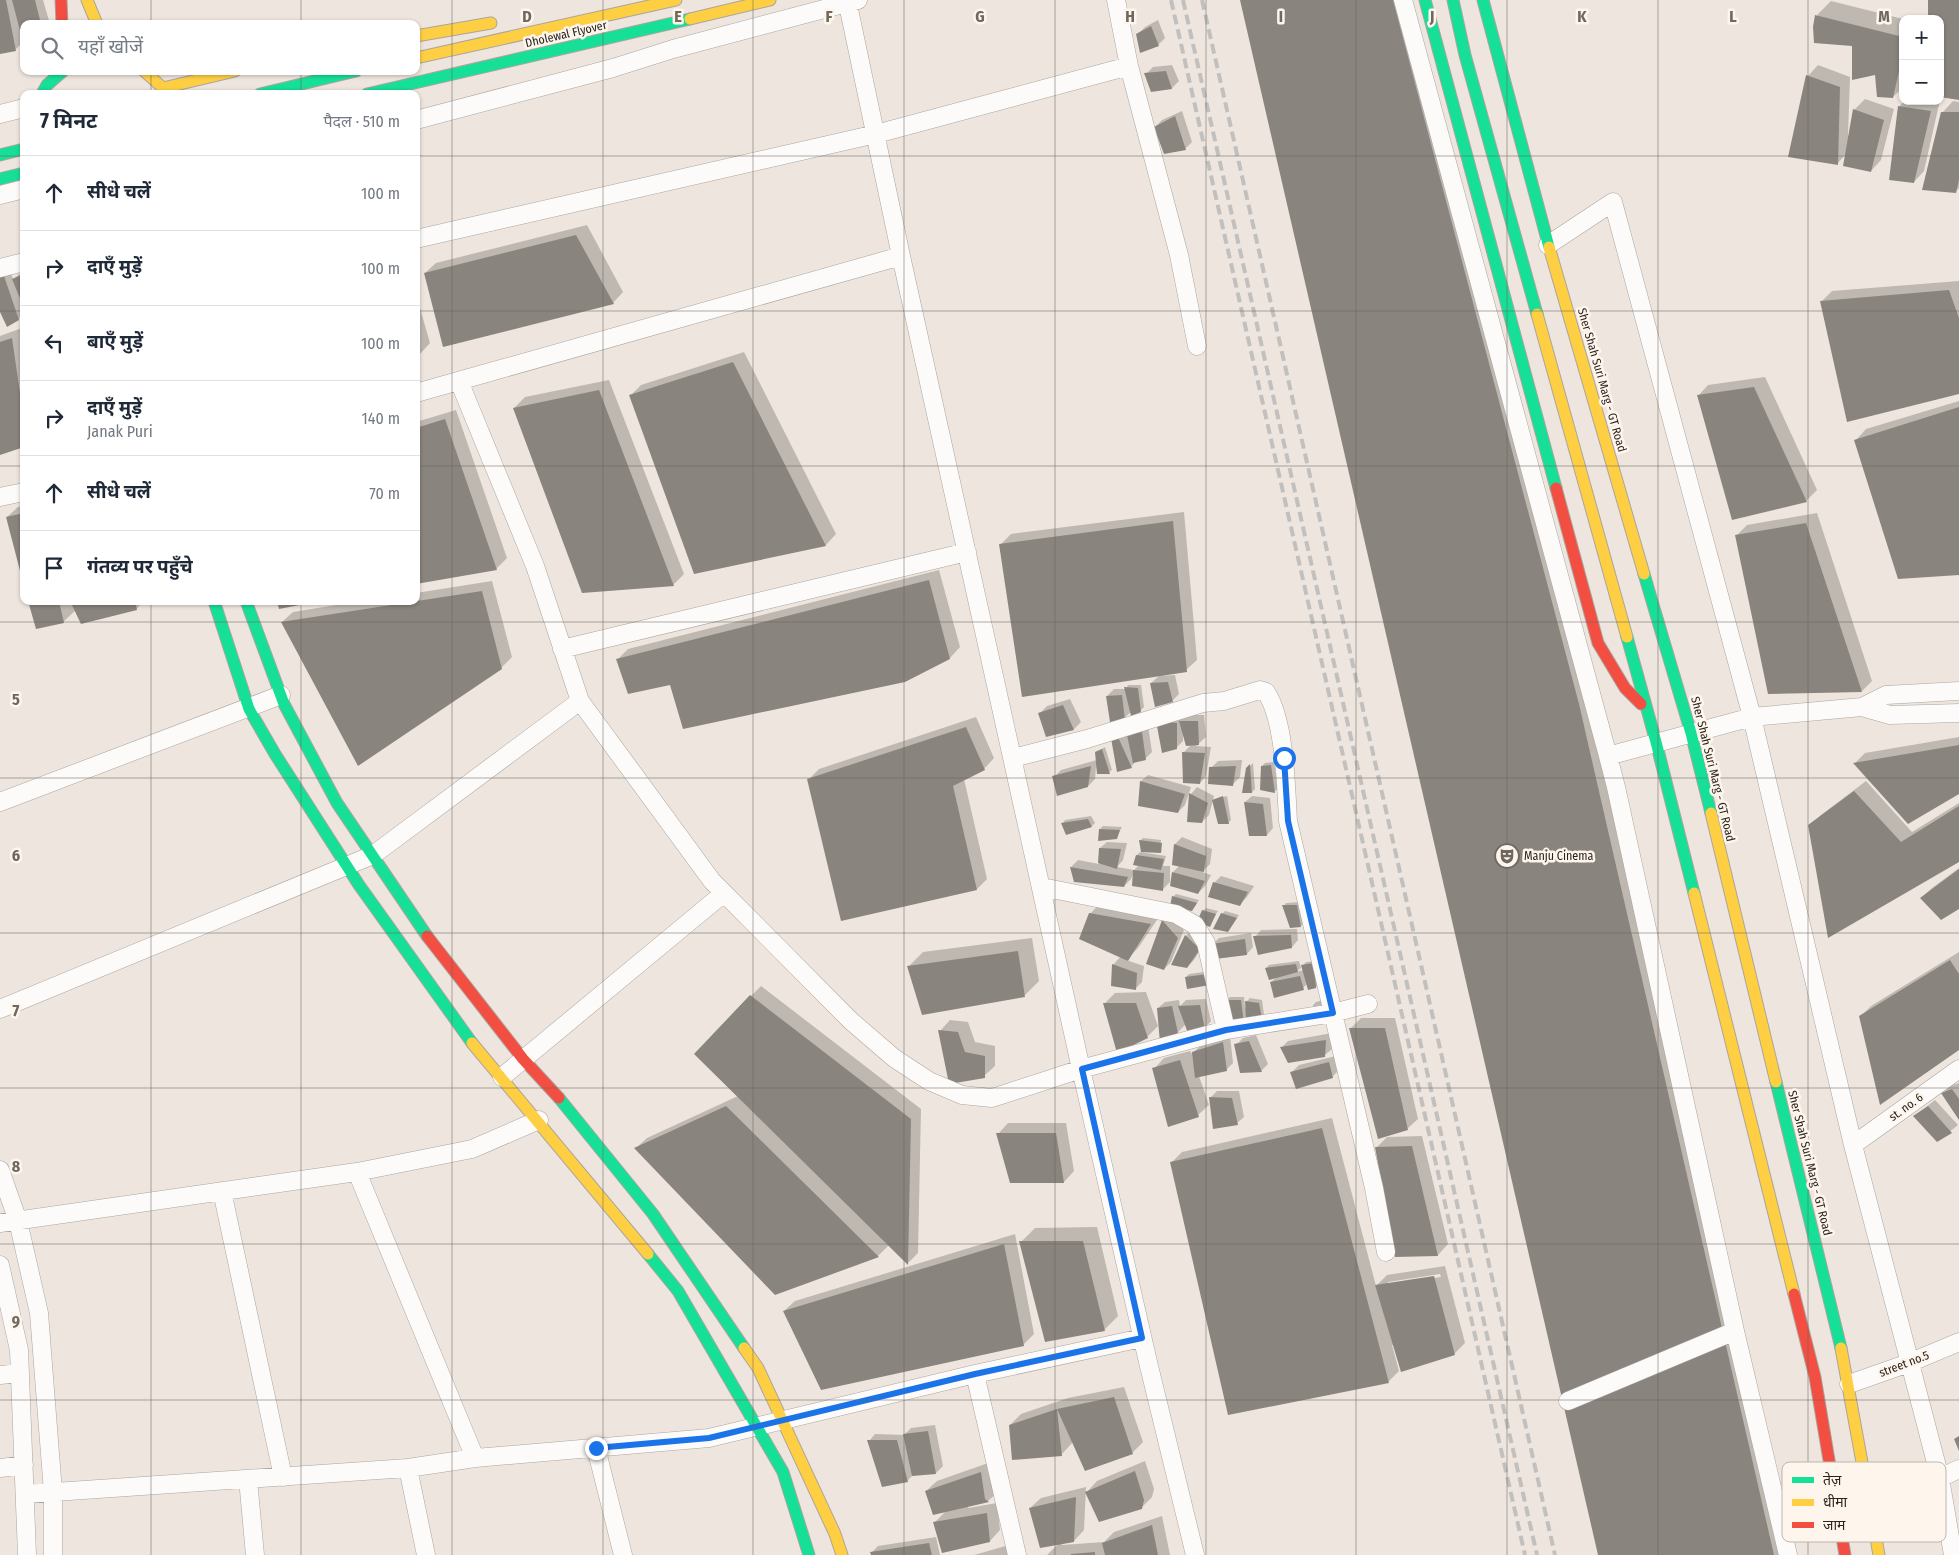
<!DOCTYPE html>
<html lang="hi">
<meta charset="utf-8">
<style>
:root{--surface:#fff;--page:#f6f6f7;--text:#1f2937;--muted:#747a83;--line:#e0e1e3}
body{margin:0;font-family:"Fira Sans Condensed","Noto Sans Devanagari",sans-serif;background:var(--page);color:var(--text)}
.controls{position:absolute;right:15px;top:15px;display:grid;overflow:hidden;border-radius:10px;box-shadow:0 1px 4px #0004}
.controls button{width:45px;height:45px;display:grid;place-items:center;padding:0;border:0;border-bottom:1px solid var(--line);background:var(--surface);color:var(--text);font:25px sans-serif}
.stop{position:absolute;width:15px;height:15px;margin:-11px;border:4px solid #1a73e8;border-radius:50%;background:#fff}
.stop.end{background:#1a73e8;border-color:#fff;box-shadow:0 1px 5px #0008}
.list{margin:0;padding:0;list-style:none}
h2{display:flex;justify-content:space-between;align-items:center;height:65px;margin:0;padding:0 20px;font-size:21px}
h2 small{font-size:16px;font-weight:400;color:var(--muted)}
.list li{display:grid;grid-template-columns:32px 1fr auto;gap:15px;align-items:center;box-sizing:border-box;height:75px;padding:0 20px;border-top:1px solid var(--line)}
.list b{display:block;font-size:19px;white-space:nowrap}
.list p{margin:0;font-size:16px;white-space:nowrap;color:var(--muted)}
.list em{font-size:16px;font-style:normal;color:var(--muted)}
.icon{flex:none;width:28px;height:28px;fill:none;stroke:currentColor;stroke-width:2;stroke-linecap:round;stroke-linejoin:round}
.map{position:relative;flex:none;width:1959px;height:1555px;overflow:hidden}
.search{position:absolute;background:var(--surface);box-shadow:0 1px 4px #0004;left:20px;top:20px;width:400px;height:55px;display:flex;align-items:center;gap:12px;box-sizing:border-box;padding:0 18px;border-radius:10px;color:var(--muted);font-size:19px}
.panel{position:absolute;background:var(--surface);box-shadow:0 1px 4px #0004;left:20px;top:90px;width:400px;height:515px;border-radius:10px}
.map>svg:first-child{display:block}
.shadow{fill:#0003;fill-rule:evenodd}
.building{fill:#8a847e}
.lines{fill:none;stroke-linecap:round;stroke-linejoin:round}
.street-casing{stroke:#aaa59e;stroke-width:19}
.fast-casing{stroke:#aaa59e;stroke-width:13}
.slow-casing{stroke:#aaa59e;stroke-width:13}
.jam-casing{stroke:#aaa59e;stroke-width:13}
.street{stroke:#fcfbfa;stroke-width:18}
.fast{stroke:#16e098;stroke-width:11}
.slow{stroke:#ffcf43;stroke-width:11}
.jam{stroke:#f24e42;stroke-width:11}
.rail{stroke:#c2c0be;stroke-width:4;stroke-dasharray:10 5;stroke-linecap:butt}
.route{stroke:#1a73e8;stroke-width:6}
.grid{fill:none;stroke:#6e6861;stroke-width:1;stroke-opacity:0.55}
.labels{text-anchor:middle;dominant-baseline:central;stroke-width:5;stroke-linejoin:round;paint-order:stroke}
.street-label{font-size:12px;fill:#29241e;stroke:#fef5ec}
.poi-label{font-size:12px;fill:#29241e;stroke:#fef5ec;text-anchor:start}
.key{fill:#fef5ec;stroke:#beb6ae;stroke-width:1}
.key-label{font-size:14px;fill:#29241e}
.grid-label{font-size:16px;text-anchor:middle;font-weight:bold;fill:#6e6861;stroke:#fef5ec;stroke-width:5;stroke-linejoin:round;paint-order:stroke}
</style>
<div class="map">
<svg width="1959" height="1555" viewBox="0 0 1959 1555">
<rect width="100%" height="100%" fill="#eee6de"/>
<path class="shadow" d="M0,0h43l7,24h-26l-1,18 -8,8 -15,2z
M1242,0h169l182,689 198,866h-192z
M1831,1l72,18v68l-10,10 -40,-53 -36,-29z
M1158,20l7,18 -7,7 -20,-11 7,-7z
M1172,65l7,16 -7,7 -20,3 -6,-17 7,-7z
M1818,65l32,12 -2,58 2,1 5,-27 10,-10 29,10 -13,51 -10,11 -25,-17 -9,10 -29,-88z
M1940,100l-16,71 -10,11 -15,-75 5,-6z
M1953,101l6,1v86l-4,4 -12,-80z
M1182,111l10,31 -7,7 -30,-22 7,-7z
M587,225l36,67 -10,11 -188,-30 11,-10z
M10,270l3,9 11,-8v42l-6,6 -18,-10v-33z
M1959,281v111l-138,-90 11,-11z
M416,294l14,49 -10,11h-4z
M22,328l2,118 -24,7v-117z
M744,352l92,182 -10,11 -131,27 -65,-176 11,-11z
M1765,377l52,113 -11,11 -108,-105 10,-11z
M609,380l75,194 -11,11 -159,-177 11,-11z
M1959,401v173l-103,-134 10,-11z
M456,410l51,148 -11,11 -80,14v-161z
M24,505v75l-17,-63 11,-10z
M1184,512l13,148 -11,10 -185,-126 10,-10z
M1817,513l55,168 -10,10 -126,-155 11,-11z
M939,570l21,77 -10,11 -279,26 -54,-24 11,-11z
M492,581l20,76 -11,11 -219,-46 11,-10 68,-11h55v-8z
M29,601h115l-8,8 -60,1 -13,12z
M1175,675l4,19 -7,7 -21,-18 8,-7z
M1128,685h13l3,22 -4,4 -9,1 -7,6 -17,-22 7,-7h12z
M1070,699l11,23 -7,7 -27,7 -7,-23 7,-7z
M1187,715h17l2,22 -10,9 15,1 -5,29 -6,7 -16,-31 8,-8 -9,-10v7l-7,7 -18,-27 25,-5v3z
M976,717l18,41 -10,11 -20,10 23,100 -10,10 -169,-109 11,-11z
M1148,726l4,26 -7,7 -8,1 -6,7 -19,-28z
M1959,737v56l-104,-30 10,-10z
M1105,747l7,23 -3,2 -13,-5 -1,12 -7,7 -34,-9 7,-7 36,-10 -1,-8z
M1242,760l-2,17 -7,7 -22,-16 7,-7z
M1274,762l4,27 -3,2 -13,-2v-23l3,-3z
M1253,763l2,26 -3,3 -5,-23z
M1148,775l43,12 -6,18 -7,7 -37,-31z
M1866,781l46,51 47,-29v58l-149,-35 11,-11z
M1197,787l17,9 -5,19 -7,7 -11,-28z
M1227,796l4,24 -3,3 -15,-23z
M1252,796l18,2 3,30 -6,7 -22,-33z
M1091,816l4,7 -3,3 -29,-3 2,-3z
M1103,826l19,1 -6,11 -16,-9z
M1182,837l30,12 -2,15 -8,8 9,3 -6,11 -7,7 -25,-21 7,-7 -7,-1 2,-20z
M1143,838l18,2 -1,10h2l-1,1 -21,-10z
M1107,842l20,1 -4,17 -6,7 17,3 5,-5 -2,-10 3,-3 26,4 -3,10h7v16l-7,7 -29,-17 -3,7 -7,7 -49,-6 -4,-13 7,-7 21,4 1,-16z
M1959,868v39l-38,-9 11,-10z
M1221,876l33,10 -7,11 -7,7 -26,-21z
M1176,894l23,6 -4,6 -22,-9z
M1300,902l4,21 -3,3 -17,-20 2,-3z
M1100,903l61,11 -23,34 -12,12 18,6 -2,16 -7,7 -22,-24 8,-9 -31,-42z
M1206,908l12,3 -9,14 -6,-14z
M1225,911l14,4 -11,16 -6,-17z
M1169,914l15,16 -13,32 -7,7 -17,-6 16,-43z
M1192,929l14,12 -12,19 -7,7 -1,-31z
M1297,929l1,11 -6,7 -37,-10 6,-7z
M1251,933l2,14 -6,7 -35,-9 7,-7z
M1032,938l7,43 -14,14 -116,-29 14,-14z
M1959,952v96l-99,-31 11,-11z
M1299,961l2,7 -5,4 8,-2 -1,-5 3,-3 10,-1 3,23 -3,3 -9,-3 -4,4 -32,-6 7,-6 -12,-8 3,-3z
M1211,971l1,10 -26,-4 3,-3z
M761,986l160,123 -3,144 -10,10 -19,-18 -11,11 -103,37 -139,-145 11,-10 91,-42 13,-100z
M1146,992l12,34 -11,11 -43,-33 11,-11z
M1230,997h14l1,11h2v-7l3,-3 12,2 2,15 -3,3 -18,4 -16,-22z
M1206,999l5,22 -9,10 -16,-7 -8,8 -20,-24 7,-6 14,-2 1,6 6,-6z
M1326,999l2,8 -14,5 -1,-7 3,-3z
M1361,1018h34l23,101 -11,10 -56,-101z
M950,1020l18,2 7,20 20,4v20l-11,10 -44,-45z
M1332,1033v16l-7,6 -43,-8 6,-6z
M1256,1035l12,29 -6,6 -21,2 -5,-27 7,-7z
M1230,1036l3,27 -7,7 -27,6 10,29 -11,10 -44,-46 10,-11 26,-7 2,3 8,-8z
M1336,1056l3,14 -7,7 -40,-5 7,-7z
M1959,1083v35l-16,-25 7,-7z
M1217,1091h22l5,26 -7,6 -27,-25z
M1935,1100l23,25 -20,16 -23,-25z
M1332,1118l44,168 11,-11 58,-9 20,77 -11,11 -62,-9 7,26 -11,11 -216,-220 10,-10zM1440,1274l1,3 -53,8v-3z
M1008,1123h58l8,48 -10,11 -54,-1 -12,-47z
M1422,1136l26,108 -10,11 -42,1 -20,-108 11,-11z
M1097,1227l21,89 -14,14 -83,-88 14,-14z
M1015,1234l19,100 -11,11 -239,-34 11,-10z
M1124,1387l19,55 -11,11 -59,-11 -12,13 -51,-30 11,-11 47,-16z
M935,1425l8,41 -7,7 -23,2 -6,6 -38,-40 6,-7 29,1 7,-7z
M1145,1461l9,28 -2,8 -11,11 -54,-16 10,-11z
M991,1462l8,29 -11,10 -20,5v2l29,-5 3,27 -10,11 -56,-18 12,-12 -20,-20 11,-10z
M1086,1487l-2,43 -10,11 -12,2v2l42,-3 10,-10 48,-16 8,39h-64l-1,-2v2h-58l11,-11 -28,-36 11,-10z
M936,1537l4,18h-68l-1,-2 7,-7z
M1009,1545l3,10h-38z"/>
<path class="building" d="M0,0h6l10,51 -16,3z
M12,0h23l6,24h-17v22z
M1240,0h153l186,704 195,851h-176z
M1928,0h31v100l-19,-3v-78h-12z
M1815,15l88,22v16l-10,45 -16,-1 -2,-22 -23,5v-34l-38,-3 -1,-16z
M1151,26l8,20 -19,7 -4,-19z
M1166,71l6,18 -21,3 -7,-19z
M1806,75l34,12 -2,78 -50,-8z
M1898,106l33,5 -17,72 -25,-3z
M1853,109l31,11 -13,52 -28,-6z
M1941,112h18v68l-3,13 -34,-3z
M1175,116l11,34 -22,4 -10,-27z
M576,235l38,69 -171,43 -19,-74z
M22,275l2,4v29l-12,-29z
M4,276l15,44 -12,7 -7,-15v-34z
M1949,290l10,28v76l-112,28 -27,-121z
M12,338l12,83v26l-24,8v-113z
M733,362l93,184 -132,28 -65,-179z
M1754,387l53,115 -75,18 -35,-125z
M599,390l75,196 -92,7 -69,-185z
M1959,407v168l-61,4 -44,-139z
M445,419l52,151 -81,14v-156z
M24,513v69h-1l-17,-65z
M1173,521l14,151 -165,25 -23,-153z
M1806,523l56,169 -94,2 -33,-159z
M929,580l21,79 -45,23 -222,47 -13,-44 -42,9 -12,-35z
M482,591l20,78 -144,97 -77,-144z
M28,601h31l5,22 -28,6z
M70,601h65l2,9 -56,14z
M277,601h37l1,1 -36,7z
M1168,682l5,20 -18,5 -5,-24z
M1124,687l14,1 3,24 -10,4z
M1122,695l3,25 -15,2 -4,-26z
M1063,705l11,25 -28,7 -8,-24z
M1156,721l21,2v26l-15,4z
M1179,721h19l1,24 -13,1z
M966,727l19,43 -32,16 24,104 -136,31 -34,-142z
M1142,732l4,28 -13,3 -6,-28z
M1118,737l14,31 -15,4 -6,-34z
M1959,745v49l-51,30 -55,-61z
M1102,749l8,25h-13l-2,-22z
M1182,752l23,1 -5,31 -17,-1z
M1250,764l2,29h-10l4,-25z
M1271,765l4,28 -15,-3 1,-24z
M1091,766l-3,21 -31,9 -5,-20z
M1236,766l-3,20 -25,-2 1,-17z
M1140,781l45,13 -7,19 -40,-7z
M1854,791l47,51 58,-36v56l-131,76 -20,-113z
M1189,793l19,10 -6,20 -15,-1z
M1223,796l6,28h-11l-6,-24z
M1244,802l19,2 4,32h-18z
M1088,819l4,8 -26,8 -5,-12z
M1099,829l21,1 -3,9 -19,2z
M1139,840l23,3 -1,10 -20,-1z
M1174,844l32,12 -2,16 -32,-7z
M1099,848l22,1 -4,20 -19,-6z
M1136,855l28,4 -3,11 -28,-5z
M1070,867l58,10 -4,10 -50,-5z
M1959,869v40l-18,11 -21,-22z
M1133,870l31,3 -1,18 -31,-5z
M1172,872l33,9 -7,13 -28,-8z
M1213,882l35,10 -8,14 -32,-9z
M1172,896l25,7 -5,8 -22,-4z
M1282,905h15l4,22 -11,1z
M1202,910l14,4 -6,13 -13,-5z
M1089,913l62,11 -23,37 -49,-22z
M1221,913l16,5 -9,14 -15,-3z
M1162,920l16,18 -14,32 -18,-6z
M1185,935l15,14 -13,19 -16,-3z
M1291,935l1,13 -34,7 -5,-19z
M1245,939l2,16 -32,4 -4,-15z
M1018,951l7,46 -103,18 -15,-49z
M1950,960l9,14v76l-79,55 -21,-89z
M1314,963l2,25 -8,2 -7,-25z
M1112,964l25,9 -1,17 -25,-4z
M1296,964l2,8 -29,8 -4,-12z
M1208,974l2,11 -23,4 -2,-12z
M1300,976l4,14 -30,8 -4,-16z
M750,995l161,124 -3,146 -214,-211z
M1226,1000h15l3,23 -13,1z
M1245,1001l14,2 3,16 -16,1z
M1103,1003h33l12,35 -31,15z
M1200,1005l5,24 -16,7 -11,-30z
M1172,1006l6,27 -18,10 -3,-35z
M1349,1028h36l23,102 -30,9z
M938,1030l20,2 7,20 20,4v22l-36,6z
M1326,1040l-1,17 -37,6 -8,-16z
M1249,1041l13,31 -22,1 -6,-29z
M1223,1042l4,29 -32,7 -3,-26z
M1180,1060l19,57 -31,10 -16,-59z
M1329,1062l4,16 -37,11 -6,-17z
M1952,1089l7,10v21l-18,-27z
M1209,1097l23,1 6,27 -25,4z
M726,1106l153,151 -104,38 -141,-147z
M1928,1106l24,27 -15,9 -24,-26z
M1322,1128l67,255 -161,32 -58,-253z
M996,1133h60l8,50h-54z
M1412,1146l26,110 -43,1 -20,-110z
M1019,1241h64l22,90 -60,11z
M1004,1244l20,102 -203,44 -38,-79z
M1434,1276l21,79 -54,17 -26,-87z
M1114,1397l19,57 -48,17 -28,-62z
M1057,1409l5,47 -50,4 -3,-35z
M928,1431l8,43 -24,2 -9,-42z
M1959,1436v15l-5,-12z
M867,1440h30l11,42 -26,5z
M1135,1471l9,29 -2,9 -43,13 -14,-30z
M981,1472l4,27 4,3 -56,13 -8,-24z
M1076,1497l-2,45 -34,6 -11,-40z
M987,1513l3,29 -48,11 -9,-31z
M1152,1525l6,30h-53l-3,-12z
M929,1543l3,12h-61l-1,-3z
M1095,1552v3h-24v-1z"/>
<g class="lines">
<g class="street-casing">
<path id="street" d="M847,0l54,256 180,813 67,293 47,193
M1403,0l205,756
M1129,66l50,189 18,91
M0,114l24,-6
M416,120l197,-52 60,-19 185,-49
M0,195l24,-6
M416,239l460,-105 253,-68 -13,-66
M1548,245l65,-43 139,515 101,428 87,333 13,77
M0,268l24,-6
M459,381l76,185 45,135 132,180 139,140 43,37 35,23 33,14 30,3 89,-29 145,-39 107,-17 35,-9
M416,393l485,-137
M0,497l24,-5
M562,649l405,-97
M1862,707l24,-12 73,-4
M1013,758l74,-19 116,-36 21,-2 36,-11 6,2c19,29 20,94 22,129l86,367 12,64
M0,802l281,-107
M1042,887l134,27 19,11 11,18 20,87
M0,1009l373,-154 207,-154
M502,1077l222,-184
M1853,1145l106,-76
M0,1170l18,51 21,92 14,179v63
M357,1172l118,286
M222,1191l61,286
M0,1223l357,-51 115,-23 67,-29
M0,1265l19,85 8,205
M975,1374l42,181
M0,1375l20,-2
M1849,1384l60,-21 50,-21
M1568,1401l167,-70
M596,1448l27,107
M0,1468l24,-3
M408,1468l18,87
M1940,1478l19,-9
M248,1479l7,76
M25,1494l383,-26 67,-10 234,-20 266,-64 167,-36
M1788,1555l-53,-224 -119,-544 -8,-31 144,-39 110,-10 28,8 69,-2"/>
</g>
<g class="fast-casing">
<path id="fast" d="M1425,0l131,488
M1453,0l12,55 72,259
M1483,0l66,247
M42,94l5,-9 16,-14
M260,94l96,-23
M367,94l323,-75
M0,155l24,-6
M0,179l24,-6
M1644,574l47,159 20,80
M214,601l35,108 26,45 84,131 113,158
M246,601l38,103 53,99 90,133
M1627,637l29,105 38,151
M1776,1082l65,266
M559,1098l94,116 91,134
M648,1254l30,37 105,181 26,83"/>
</g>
<g class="slow-casing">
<path id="slow" d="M87,0l10,24
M690,19l80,-19
M416,36l75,-13
M416,58l260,-58
M144,71l19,17 3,6
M163,88l72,-17
M1549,247l95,327
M1537,314l90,323
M1711,813l65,269
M1694,893l100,401
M472,1043l176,211
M744,1348l14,20 77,166 7,21
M1841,1348l38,207"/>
</g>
<g class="jam-casing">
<path id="jam" d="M61,0l1,24
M1556,488l42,155 27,45 16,16
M427,936l96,123 36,39
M1794,1294l21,83 30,178"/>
</g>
<use href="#street" class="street"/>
<use href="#fast" class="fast"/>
<use href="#slow" class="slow"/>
<use href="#jam" class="jam"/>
<path class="rail" d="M1171,0l354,1555
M1183,0l354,1555
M1202,0l353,1555"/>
</g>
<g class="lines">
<path class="route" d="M596,1448l113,-10 266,-64 167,-36 -60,-269 144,-39 107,-17 -45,-192 -4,-63"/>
</g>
<path class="grid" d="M151,0v24M301,0v24M452,0v1555M603,0v1555M753,0v1555M904,0v1555M1055,0v1555M1206,0v1555M1356,0v1555M1507,0v1555M1658,0v1555M1808,0v1555M151,71v23M301,71v23M0,156h24M416,156h1543M0,311h24M416,311h1543M0,466h24M416,466h1543M151,601v954M301,601v954M0,622h1959M0,778h1959M0,933h1959M0,1088h1959M0,1244h1959M0,1400h1959"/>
<defs>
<g id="theatre-ring" transform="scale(1.25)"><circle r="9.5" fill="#fef5ec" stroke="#6e6861" stroke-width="1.5"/><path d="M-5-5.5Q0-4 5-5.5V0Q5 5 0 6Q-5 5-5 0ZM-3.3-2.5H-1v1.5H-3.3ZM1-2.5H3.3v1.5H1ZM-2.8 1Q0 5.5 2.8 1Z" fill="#6e6861"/></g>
</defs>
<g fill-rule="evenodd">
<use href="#theatre-ring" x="1507" y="856"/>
</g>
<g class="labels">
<g class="street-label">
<text transform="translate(566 34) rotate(-13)">Dholewal Flyover</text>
<text transform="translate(1602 380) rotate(74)">Sher Shah Suri Marg - GT Road</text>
<text transform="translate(1713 769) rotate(76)">Sher Shah Suri Marg - GT Road</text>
<text transform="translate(1906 1107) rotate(-36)">st. no. 6</text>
<text transform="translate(1810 1163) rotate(76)">Sher Shah Suri Marg - GT Road</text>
<text transform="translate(1904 1364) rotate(-21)">street no.5</text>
</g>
<g class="poi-label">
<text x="1524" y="856">Manju Cinema</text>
</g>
</g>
<rect x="1782" y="1462" width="164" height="80" rx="8" class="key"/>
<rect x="1792" y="1477" width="22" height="6" fill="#16e098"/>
<rect x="1792" y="1499" width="22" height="7" fill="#ffcf43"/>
<rect x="1792" y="1522" width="22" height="6" fill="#f24e42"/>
<g class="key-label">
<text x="1823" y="1485">तेज़</text>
<text x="1823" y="1507">धीमा</text>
<text x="1823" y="1530">जाम</text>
</g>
<g class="grid-label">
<text x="527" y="22">D</text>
<text x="678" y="22">E</text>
<text x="829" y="22">F</text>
<text x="980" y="22">G</text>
<text x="1130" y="22">H</text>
<text x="1281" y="22">I</text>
<text x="1432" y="22">J</text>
<text x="1582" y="22">K</text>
<text x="1733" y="22">L</text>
<text x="1884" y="22">M</text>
<text x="16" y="705">5</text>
<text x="16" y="861">6</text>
<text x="16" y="1016">7</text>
<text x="16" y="1172">8</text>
<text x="16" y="1327">9</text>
</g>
</svg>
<div class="controls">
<button>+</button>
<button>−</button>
</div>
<div class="stop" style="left:1284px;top:758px"></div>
<div class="stop end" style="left:596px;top:1448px"></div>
<div class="search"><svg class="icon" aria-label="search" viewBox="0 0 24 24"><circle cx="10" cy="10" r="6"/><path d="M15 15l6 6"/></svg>यहाँ खोजें</div>
<section class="panel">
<h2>7 मिनट<small>पैदल · 510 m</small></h2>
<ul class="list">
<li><svg class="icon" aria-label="ahead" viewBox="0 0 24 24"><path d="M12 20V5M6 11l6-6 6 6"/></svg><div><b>सीधे चलें</b></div><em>100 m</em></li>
<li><svg class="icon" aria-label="right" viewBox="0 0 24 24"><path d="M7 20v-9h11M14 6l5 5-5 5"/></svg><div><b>दाएँ मुड़ें</b></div><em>100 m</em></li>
<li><svg class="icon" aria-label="left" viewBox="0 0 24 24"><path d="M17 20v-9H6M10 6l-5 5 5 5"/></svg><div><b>बाएँ मुड़ें</b></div><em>100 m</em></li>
<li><svg class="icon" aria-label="right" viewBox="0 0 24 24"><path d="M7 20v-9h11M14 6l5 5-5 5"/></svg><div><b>दाएँ मुड़ें</b><p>Janak Puri</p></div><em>140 m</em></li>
<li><svg class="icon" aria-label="ahead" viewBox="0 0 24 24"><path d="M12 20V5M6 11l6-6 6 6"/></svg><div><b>सीधे चलें</b></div><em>70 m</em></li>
<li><svg class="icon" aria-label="arrive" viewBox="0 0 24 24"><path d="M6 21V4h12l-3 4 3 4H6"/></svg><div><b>गंतव्य पर पहुँचे</b></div></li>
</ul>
</section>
</div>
